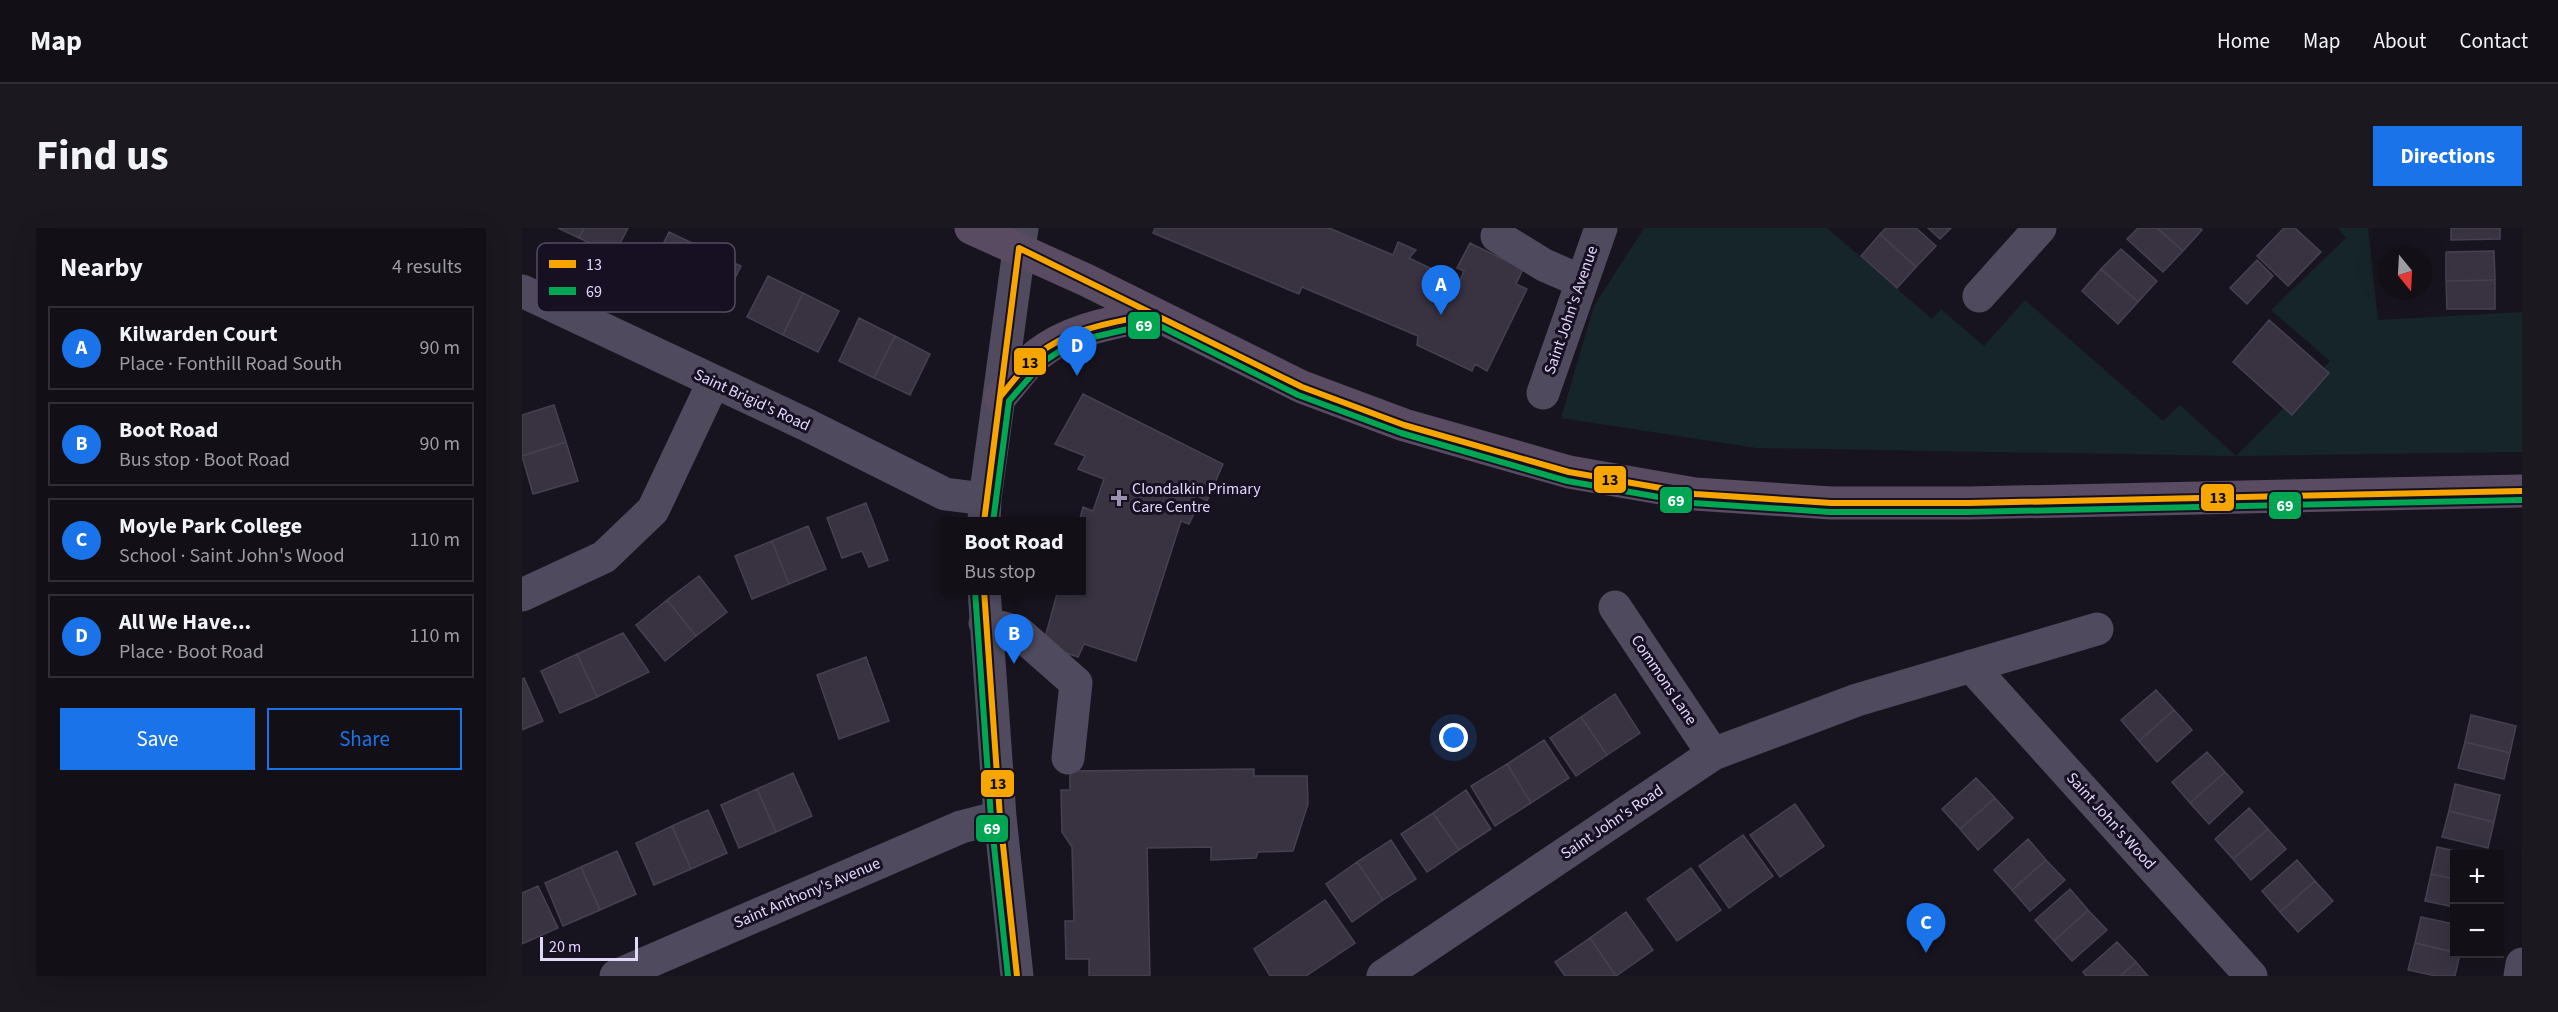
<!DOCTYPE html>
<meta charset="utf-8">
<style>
:root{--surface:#120f17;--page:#1b1820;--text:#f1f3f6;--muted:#9c9ca1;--line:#312f36;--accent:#1a73e8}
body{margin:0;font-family:"Source Sans 3",sans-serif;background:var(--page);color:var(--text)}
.controls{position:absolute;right:18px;bottom:18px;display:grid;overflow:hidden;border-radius:0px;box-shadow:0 6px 24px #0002}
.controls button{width:54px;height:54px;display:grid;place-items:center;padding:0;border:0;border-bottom:2px solid var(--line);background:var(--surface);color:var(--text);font:30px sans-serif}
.compass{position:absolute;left:1856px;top:18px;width:54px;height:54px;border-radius:50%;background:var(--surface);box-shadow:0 6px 24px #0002;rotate:162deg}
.scale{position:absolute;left:18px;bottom:15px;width:98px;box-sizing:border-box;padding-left:6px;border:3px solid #e2d6fb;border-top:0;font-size:16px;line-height:21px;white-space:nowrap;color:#e2d6fb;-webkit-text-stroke:4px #171023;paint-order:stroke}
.you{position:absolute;left:932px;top:510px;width:21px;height:21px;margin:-15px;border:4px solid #fff;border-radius:50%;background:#1a73e8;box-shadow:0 0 0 9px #1a73e833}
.badge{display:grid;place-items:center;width:39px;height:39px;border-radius:50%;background:var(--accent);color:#fff;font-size:20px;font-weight:700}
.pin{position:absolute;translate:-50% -50px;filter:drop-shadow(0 2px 3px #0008)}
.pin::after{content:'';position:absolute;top:32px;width:21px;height:18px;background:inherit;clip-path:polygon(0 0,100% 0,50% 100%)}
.popup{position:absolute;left:420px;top:289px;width:144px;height:78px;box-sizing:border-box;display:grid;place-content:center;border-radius:0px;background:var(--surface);filter:drop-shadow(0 2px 4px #0005);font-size:20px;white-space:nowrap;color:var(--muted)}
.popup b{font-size:22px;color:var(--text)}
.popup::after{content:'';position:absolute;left:50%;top:100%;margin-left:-12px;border:12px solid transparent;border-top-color:var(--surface)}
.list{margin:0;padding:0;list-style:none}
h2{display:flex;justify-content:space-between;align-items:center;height:78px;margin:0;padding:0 24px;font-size:26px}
h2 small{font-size:20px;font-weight:400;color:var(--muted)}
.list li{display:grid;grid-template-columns:39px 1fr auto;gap:18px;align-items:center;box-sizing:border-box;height:84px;margin:0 12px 12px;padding:0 12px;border:2px solid var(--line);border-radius:0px}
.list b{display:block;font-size:22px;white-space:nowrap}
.list p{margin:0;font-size:20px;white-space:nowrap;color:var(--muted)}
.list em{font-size:20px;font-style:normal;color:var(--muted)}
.actions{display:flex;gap:12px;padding:18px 24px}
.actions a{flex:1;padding:14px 0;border:2px solid var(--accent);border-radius:0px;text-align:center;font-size:21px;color:var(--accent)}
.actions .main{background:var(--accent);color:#fff}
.map{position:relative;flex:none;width:2000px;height:748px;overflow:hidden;border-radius:0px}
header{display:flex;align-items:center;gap:36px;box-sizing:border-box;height:84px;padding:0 30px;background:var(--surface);border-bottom:2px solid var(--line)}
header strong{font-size:28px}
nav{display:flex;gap:33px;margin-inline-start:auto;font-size:21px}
.intro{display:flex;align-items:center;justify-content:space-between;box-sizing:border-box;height:144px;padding:0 36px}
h1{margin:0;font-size:42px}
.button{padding:15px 27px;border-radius:0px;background:var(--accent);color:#fff;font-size:21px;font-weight:700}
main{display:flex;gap:36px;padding:0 36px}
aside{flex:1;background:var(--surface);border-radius:0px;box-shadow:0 6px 24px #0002}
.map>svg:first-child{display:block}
.green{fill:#15252a}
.building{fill:#383241;stroke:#464052;stroke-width:1.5}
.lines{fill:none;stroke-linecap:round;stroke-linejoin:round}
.minor{stroke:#4f4a5e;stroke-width:33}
.major{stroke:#594b62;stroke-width:33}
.bus-1-casing{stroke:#171023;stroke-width:10}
.bus-2-casing{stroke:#171023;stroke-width:10}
.bus-1{stroke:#f7a600;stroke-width:6}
.bus-2{stroke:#00a651;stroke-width:6}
.poi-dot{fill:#9b92ae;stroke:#171023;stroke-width:2}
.labels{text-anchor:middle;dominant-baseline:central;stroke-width:6;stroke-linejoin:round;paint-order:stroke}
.street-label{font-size:16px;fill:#e2d6fb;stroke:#171023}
.poi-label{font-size:16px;fill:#e2d6fb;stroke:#171023;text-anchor:start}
.key{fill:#171023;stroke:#544b64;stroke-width:1.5}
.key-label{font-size:16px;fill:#e2d6fb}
.line-badge{stroke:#171023;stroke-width:2}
.badge-label{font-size:16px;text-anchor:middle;font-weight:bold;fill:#fff}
.pale-badge-label{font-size:16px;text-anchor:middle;font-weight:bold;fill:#111}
</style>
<header>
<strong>Map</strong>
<nav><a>Home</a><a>Map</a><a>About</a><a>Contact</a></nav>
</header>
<div class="intro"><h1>Find us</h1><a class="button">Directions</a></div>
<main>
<aside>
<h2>Nearby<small>4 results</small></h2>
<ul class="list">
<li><span class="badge">A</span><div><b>Kilwarden Court</b><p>Place · Fonthill Road South</p></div><em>90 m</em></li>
<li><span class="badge">B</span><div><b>Boot Road</b><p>Bus stop · Boot Road</p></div><em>90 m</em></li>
<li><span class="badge">C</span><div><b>Moyle Park College</b><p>School · Saint John's Wood</p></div><em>110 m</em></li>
<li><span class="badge">D</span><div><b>All We Have...</b><p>Place · Boot Road</p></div><em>110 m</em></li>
</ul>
<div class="actions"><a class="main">Save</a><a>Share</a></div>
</aside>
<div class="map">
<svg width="2000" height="748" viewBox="0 0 2000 748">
<rect width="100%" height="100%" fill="#18141f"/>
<path class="green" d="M1122,0h183l105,91 9,-10 43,37 41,-46 138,121 17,-16 56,51 94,-95 -59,-51 75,-72 -8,-10h30l10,92 144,-8v140l-286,4 -480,-8 -195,-30 33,-112z"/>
<path class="building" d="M36,0h26l-5,10z
M62,0h44l-14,27 -35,-17z
M633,0h174l64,27 5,-13 18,8 -7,8 50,24 5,-11 -7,-3 13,-25 53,26 -7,15 11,5 -40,82 -12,-7 -3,7 -55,-26 1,-9 -116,-49 -3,7 -146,-61z
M1364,0h30l20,18 -20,21 -36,-33z
M1406,0h23l-11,11z
M1616,0h19l26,23 -20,21 -36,-33z
M1635,0h43l2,2 -19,21z
M1762,0h11l26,24 -33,34 -31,-30z
M1929,0h49v11l-49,1z
M147,4l36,17 -20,42 -36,-18z
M1358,6l36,33 -19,21 -36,-32z
M183,21l36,17 -21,42 -35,-17z
M1599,21l36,32 -19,21 -37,-33z
M1972,23l1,29 -49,1v-29z
M1735,32l16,16 -26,28 -17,-16z
M1579,41l37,33 -20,22 -36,-33z
M246,48l35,17 -20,42 -36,-18z
M1973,52v29h-48l-1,-28z
M281,65l36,18 -21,41 -35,-17z
M337,90l36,18 -21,42 -35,-17z
M1747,92l60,53 -37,42 -59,-53z
M373,108l35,18 -20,41 -36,-17z
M561,166l140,70 -16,37 -11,-6 -5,9 6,3 -8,17 -8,-3 -45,140 -52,-17 -6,13 -35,-12 15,-55h24v-68h-3l4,-15 10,4 11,-32 -26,-10 7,-13 -30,-12z
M32,177l12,37 -44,14v-41z
M44,214l12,39 -45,13 -11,-38z
M344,275l22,57 -19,7 -7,-16 -20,7 -15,-40z
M286,298l18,43 -37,15 -17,-43z
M250,313l17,43 -37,15 -17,-43z
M177,348l28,36 -31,24 -29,-36z
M145,372l29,36 -31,25 -29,-36z
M101,405l26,39 -52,25 -20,-43z
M55,426l20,43 -37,16 -19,-42z
M344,429l23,64 -50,18 -22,-64z
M2,450l19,43 -21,9v-51z
M1634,462l18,20 -35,31 -18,-21z
M1093,466l25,39 -33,22 -26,-38z
M1652,482l18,20 -35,32 -18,-21z
M1949,487l45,11 -6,27 -45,-11z
M1059,489l26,38 -31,21 -26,-38z
M1022,512l25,38 -38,25 -24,-39z
M1943,514l45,11 -6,26 -46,-11z
M1685,524l18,20 -35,31 -18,-21z
M985,536l24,39 -36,23 -24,-40z
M732,541v7h53l1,28 -15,47 -35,1 -2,6 -45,2v-13l-64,1 3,128h-61v-17h-23l-1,-38h9l-2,-74 -10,-15 -1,-42h9v-19z
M1703,544l18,20 -34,32 -19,-21z
M271,545l19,43 -36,16 -19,-43z
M1454,550l19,20 -35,31 -18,-20z
M1933,556l45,11 -6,27 -45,-11z
M235,561l19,43 -37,16 -18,-43z
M944,562l25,39 -32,21 -26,-37z
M1473,570l18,20 -35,32 -18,-21z
M1273,576l29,42 -44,31 -30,-42z
M1727,580l19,21 -35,30 -18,-20z
M186,582l19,43 -36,16 -19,-43z
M1927,583l45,11 -6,26 -46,-11z
M911,585l26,37 -32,22 -26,-38z
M150,598l19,43 -37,16 -18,-42z
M1746,601l18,20 -35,31 -18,-21z
M1221,607l30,41 -44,32 -30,-42z
M1506,611l18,21 -34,30 -18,-20z
M869,612l25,39 -33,21 -26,-38z
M1915,619l32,7h-15v25l-23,-5z
M95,623l19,43 -36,16 -19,-43z
M1524,632l19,20 -35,31 -18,-21z
M1775,632l18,21 -35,31 -18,-21z
M835,634l26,38 -31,22 -26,-38z
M59,639l19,43 -37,16 -18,-43z
M1169,640l30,42 -44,31 -30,-42z
M1909,646l23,5v28l-29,-6z
M1793,653l18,20 -35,31 -18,-20z
M16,658l20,42 -36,16v-51z
M1548,661l18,21 -34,31 -19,-21z
M803,672l30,43 -49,33h-36l-16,-27z
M1566,682l19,20 -35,31 -18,-20z
M1104,684l27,38 -37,26 -26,-38z
M1899,689l33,7v28l-39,-9z
M1068,710l26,38h-51l-10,-14z
M1595,714l19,20 -16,14h-34l-3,-4z
M1893,715l45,11 -5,22h-19l-28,-6z
M1614,734l12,14h-28z"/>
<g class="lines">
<path class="minor" d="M975,8l47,29 37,16
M0,63l283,133 140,70 40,5
M1457,68l61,-68
M1021,165l58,-165
M462,293l1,-22 37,-271
M462,362l16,227 17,159
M0,367l82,-38 49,-47 60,-127
M1093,379l98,147
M463,395l33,9 58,51 -8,75
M1449,438l280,310
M94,748l345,-149 39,-10
M861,748l330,-222 144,-54 240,-71
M1998,748l2,-12"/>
<path class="major" d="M449,0l115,52 216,107 102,38 165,47 126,22 136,9h138l553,-12
M478,169c12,-13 23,-30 37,-42 34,-27 76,-32 118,-41"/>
<g class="bus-1-casing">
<path id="bus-1" d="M478,169c12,-14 23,-30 37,-42 33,-27 78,-33 118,-41
M462,294l35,-274 283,139 102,38 165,47 126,22 136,9h138l553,-12
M462,362l16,227 17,159"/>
</g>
<g class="bus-2-casing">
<path id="bus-2" d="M471,294l16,-121 34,-39 26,-17 16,-6 69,-16 144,72 103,38 166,48 126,22 137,9h139l553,-12
M453,363l16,227 17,158"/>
</g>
<use href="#bus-1" class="bus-1"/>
<use href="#bus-2" class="bus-2"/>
</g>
<path class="poi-dot" d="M594 261h6v6h6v6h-6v6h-6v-6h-6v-6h6z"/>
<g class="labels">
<g class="street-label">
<text transform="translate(1049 82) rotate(-71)">Saint John's Avenue</text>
<text transform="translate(230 172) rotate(25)">Saint Brigid's Road</text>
<text transform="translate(1142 452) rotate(56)">Commons Lane</text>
<text transform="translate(1589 593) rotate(48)">Saint John's Wood</text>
<text transform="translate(1090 594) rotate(-34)">Saint John's Road</text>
<text transform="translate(285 665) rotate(-23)">Saint Anthony's Avenue</text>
</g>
<g class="poi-label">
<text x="610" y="261">Clondalkin Primary<tspan x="610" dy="18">Care Centre</tspan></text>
</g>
</g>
<rect x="15" y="15" width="198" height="69" rx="9" class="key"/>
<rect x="27" y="32" width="27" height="8" fill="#f7a600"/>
<rect x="27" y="59" width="27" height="8" fill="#00a651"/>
<g class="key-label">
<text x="64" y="42">13</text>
<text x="64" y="69">69</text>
</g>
<g class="line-badge">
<rect x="605" y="83" width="34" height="29" rx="6" fill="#00a651"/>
<rect x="491" y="119" width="34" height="29" rx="6" fill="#f7a600"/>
<rect x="1071" y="237" width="34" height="29" rx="6" fill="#f7a600"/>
<rect x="1678" y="255" width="35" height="29" rx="6" fill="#f7a600"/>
<rect x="1137" y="258" width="34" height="28" rx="6" fill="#00a651"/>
<rect x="1746" y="263" width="34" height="29" rx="6" fill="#00a651"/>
<rect x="458" y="541" width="35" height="29" rx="6" fill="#f7a600"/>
<rect x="453" y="586" width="34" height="29" rx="6" fill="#00a651"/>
</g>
<g class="badge-label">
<text x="622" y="103">69</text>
<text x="1154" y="278">69</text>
<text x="1763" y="283">69</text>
<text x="470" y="606">69</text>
</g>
<g class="pale-badge-label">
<text x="508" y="140">13</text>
<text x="1088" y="257">13</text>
<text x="1696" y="275">13</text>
<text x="476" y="561">13</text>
</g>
</svg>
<div class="controls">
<button>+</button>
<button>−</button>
</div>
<svg class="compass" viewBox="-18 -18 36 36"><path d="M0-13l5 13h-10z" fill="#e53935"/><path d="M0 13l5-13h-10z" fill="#9c9ca1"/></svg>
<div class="scale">20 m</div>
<div class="you"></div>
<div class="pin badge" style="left:919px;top:87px">A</div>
<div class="pin badge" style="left:492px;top:436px">B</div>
<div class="popup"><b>Boot Road</b>Bus stop</div>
<div class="pin badge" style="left:1404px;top:725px">C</div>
<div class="pin badge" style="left:555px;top:148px">D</div>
</div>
</main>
